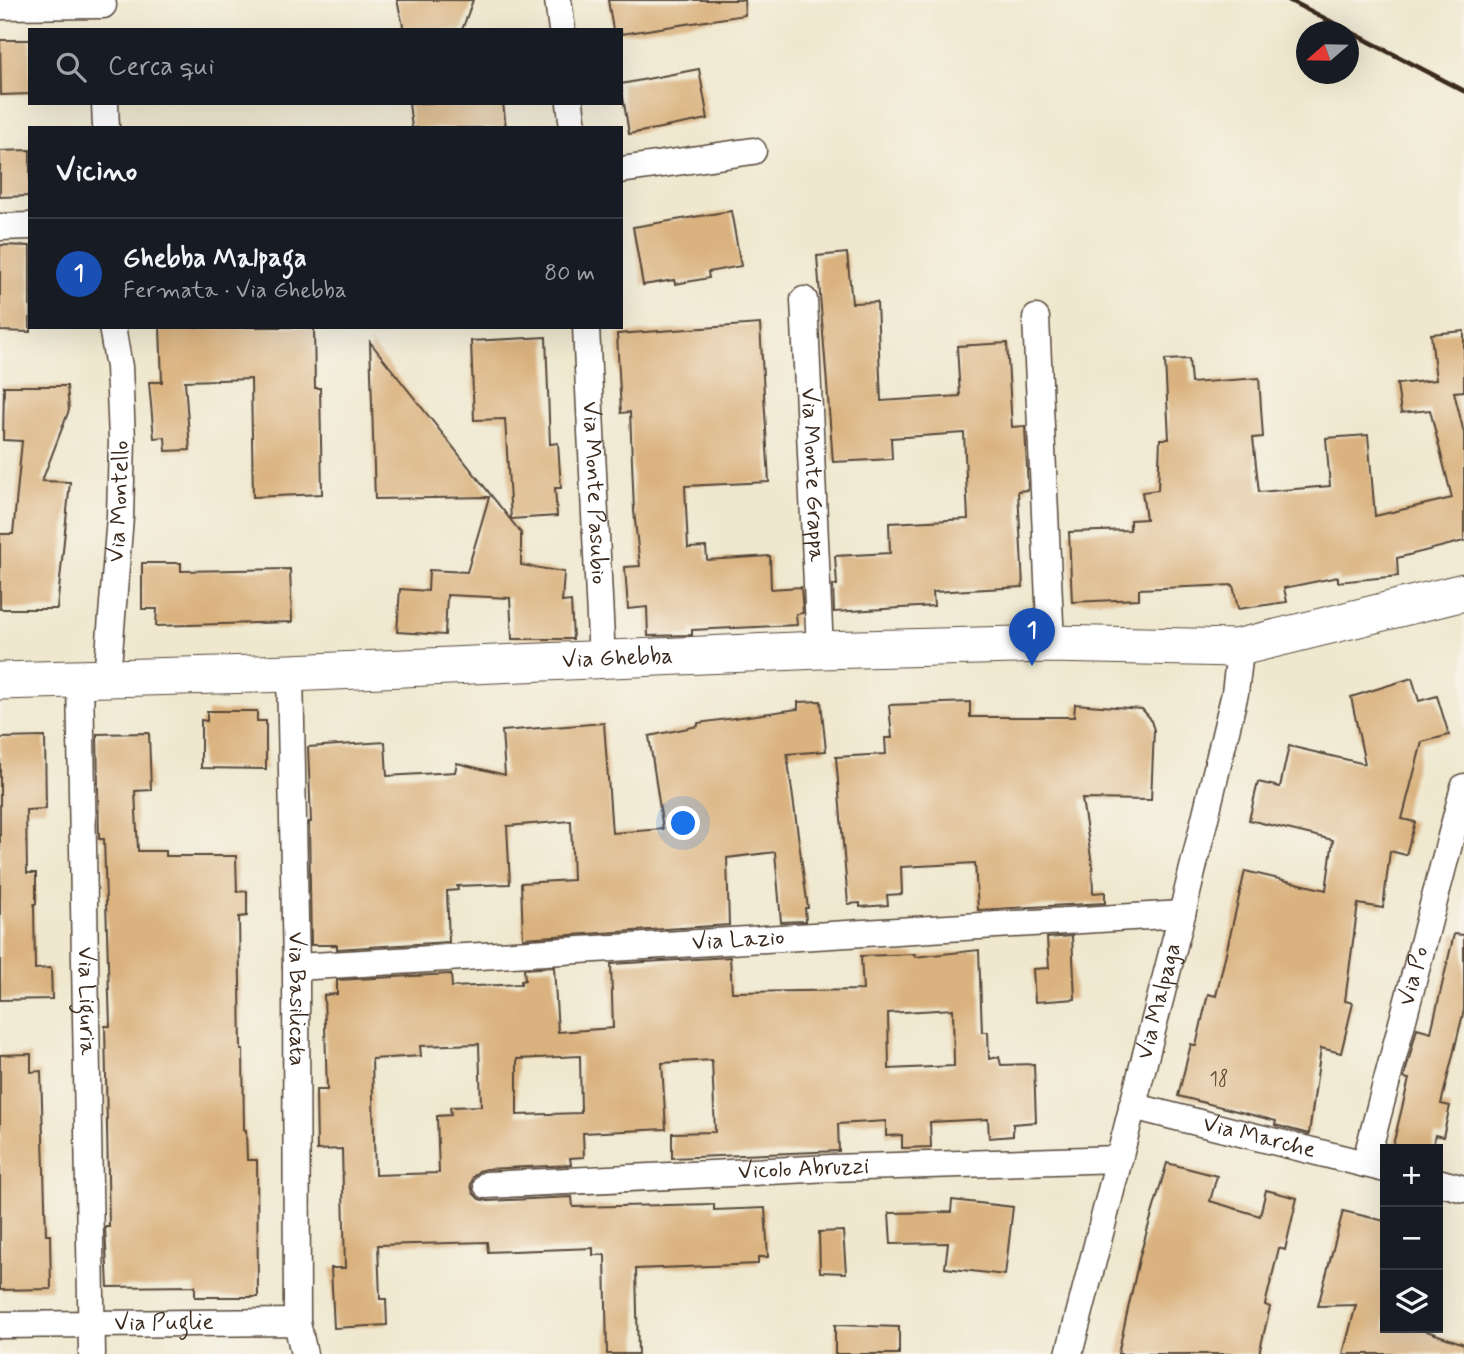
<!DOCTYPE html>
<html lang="it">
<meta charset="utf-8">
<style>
:root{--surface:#171b24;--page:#242831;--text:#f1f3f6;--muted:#9ea1a6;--line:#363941;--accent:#ea580c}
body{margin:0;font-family:Mynerve,sans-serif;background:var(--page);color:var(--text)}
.controls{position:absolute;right:21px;bottom:21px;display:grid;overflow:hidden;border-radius:0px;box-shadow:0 7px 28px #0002}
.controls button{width:63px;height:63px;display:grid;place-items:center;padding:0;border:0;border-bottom:2px solid var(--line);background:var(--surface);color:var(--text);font:35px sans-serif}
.compass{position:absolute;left:1296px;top:21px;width:63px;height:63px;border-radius:50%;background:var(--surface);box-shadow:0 7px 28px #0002;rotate:250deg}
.you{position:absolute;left:684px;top:824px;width:24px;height:24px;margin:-18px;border:5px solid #fff;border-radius:50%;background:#1a73e8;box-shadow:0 0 0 10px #1a73e833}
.badge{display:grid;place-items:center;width:46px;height:46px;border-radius:50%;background:var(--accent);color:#fff;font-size:23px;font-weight:700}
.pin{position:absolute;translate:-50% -58px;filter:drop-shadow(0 2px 4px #0008)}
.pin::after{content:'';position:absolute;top:37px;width:24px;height:21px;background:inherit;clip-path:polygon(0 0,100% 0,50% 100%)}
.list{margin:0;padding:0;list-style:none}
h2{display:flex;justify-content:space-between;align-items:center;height:91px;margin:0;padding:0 28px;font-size:30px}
h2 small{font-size:23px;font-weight:400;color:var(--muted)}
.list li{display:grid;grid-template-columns:46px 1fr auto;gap:21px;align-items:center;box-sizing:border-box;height:112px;padding:0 28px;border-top:2px solid var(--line)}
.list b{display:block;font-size:26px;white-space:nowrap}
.list p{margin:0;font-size:23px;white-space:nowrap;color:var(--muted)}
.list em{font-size:23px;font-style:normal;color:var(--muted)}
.icon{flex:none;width:38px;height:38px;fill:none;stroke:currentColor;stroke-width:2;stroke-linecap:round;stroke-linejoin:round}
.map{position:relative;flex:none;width:1464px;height:1354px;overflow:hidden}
.search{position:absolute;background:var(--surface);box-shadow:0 7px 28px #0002;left:28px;top:28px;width:595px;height:77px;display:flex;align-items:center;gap:18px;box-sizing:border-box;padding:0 24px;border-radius:0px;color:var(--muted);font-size:26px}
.panel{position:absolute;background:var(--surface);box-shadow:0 7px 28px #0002;left:28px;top:126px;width:595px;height:203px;border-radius:0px}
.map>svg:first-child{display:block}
.building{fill:#dab27f;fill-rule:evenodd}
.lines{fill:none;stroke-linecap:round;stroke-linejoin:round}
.street-casing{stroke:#564639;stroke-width:29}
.secondary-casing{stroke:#564639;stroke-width:39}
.street{stroke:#fff;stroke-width:26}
.secondary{stroke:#fff;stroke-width:37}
.rail{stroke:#3b2a1e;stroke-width:5}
.labels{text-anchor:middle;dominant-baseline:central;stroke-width:7;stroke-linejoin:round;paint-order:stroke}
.number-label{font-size:19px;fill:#634c36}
.street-label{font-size:23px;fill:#3b2a1e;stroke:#f7f3e8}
</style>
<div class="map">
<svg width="1464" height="1354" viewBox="0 0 1464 1354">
<rect width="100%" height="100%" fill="#f7f3e8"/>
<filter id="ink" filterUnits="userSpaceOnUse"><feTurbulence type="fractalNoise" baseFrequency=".0143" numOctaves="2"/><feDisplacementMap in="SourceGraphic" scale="14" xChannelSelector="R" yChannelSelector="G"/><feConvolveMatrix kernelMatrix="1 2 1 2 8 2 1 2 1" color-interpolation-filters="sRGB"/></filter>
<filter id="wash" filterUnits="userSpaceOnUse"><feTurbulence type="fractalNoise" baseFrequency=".00686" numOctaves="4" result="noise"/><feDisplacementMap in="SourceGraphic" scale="28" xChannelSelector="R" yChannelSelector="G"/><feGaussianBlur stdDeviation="1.57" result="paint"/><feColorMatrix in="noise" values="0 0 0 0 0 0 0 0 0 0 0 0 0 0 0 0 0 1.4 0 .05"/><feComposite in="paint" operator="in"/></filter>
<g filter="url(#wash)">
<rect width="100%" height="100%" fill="#efe8cf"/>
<g id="blocks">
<path class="building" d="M397,0h76l-11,30h-58z
M608,0h136l1,15 -124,19v-4h-8z
M0,40h30v54l-29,1z
M699,69l9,50 -79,15 -8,-50z
M409,103h94l3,25h-94z
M30,150v46l-30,1v-46z
M731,211l10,55 -33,6 1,6 -34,6 -1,-4 -31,5 -10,-58z
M0,245l30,1v86l-30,-1z
M847,253l5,50 25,-1 4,99 79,-5 -3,-50 50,-3 5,84 13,-1 3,64 -10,1 5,96 -90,5 1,14 -100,6 -1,-27h4l-2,-29 55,-3 -1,-30 79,-4 -4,-86 -73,5 1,21 -59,3 -16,-206z
M760,324l9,158 -84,4 3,62 18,-1 1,13 63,-4 1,33 30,-2 2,26 -7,1 1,11 -105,5v5l-44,1 -1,-29 -19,2 -3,-42 15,-1 -6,-55 -4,-99 -9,1 -4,-79z
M160,327h154l1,61h5l2,106 -69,3 -2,-118 -66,2 5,69 -24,1 -1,-14 -11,1 -5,-56h13z
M1464,331v60l-10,1 10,41v108l-67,17 1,18 -60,6v-5l-54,11 3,14 -49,7 -5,-24 -94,4v10l-67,3 -3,-70 61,-2v-10l16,-1 -4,-27 16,-2 2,-51h9l-4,-79 24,-1 2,24 68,-5 4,59 -10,1 6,54 71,-6 -4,-48 42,-3 7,81 77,-18 -22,-88 -29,3 -4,-29 39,-4 -5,-46z
M546,337l4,107 8,-1 3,45h-6l2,28 -46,3 -6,-100 -31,1 -3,-79z
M370,342l151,191v32l43,7 -2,30 9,-1 2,38h-61l-2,-41 -63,-3 -2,40 -48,-3 3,-43 28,2 1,-21 38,2 22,-75 -114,2z
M4,386h63l2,24 -27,71 28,1 -13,127h-57v-75h13l9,-93 -19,-1z
M142,563h39v8l109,-2 2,53 -136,4 1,-17h-15z
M1412,678l7,23 18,-5 12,39 -27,7 -20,77 13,3 -9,33 -16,-4 -7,57 -25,-4 -13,97 8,2 -12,50 -20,-5 -12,86 -34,-9 1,-4 -98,-25 13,-52 5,2 12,-52 8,2 29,-125 81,19 7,-50 -84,-20 9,-38 22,5 9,-41 76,18 -14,-67z
M821,701l5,50 -39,3 21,154h-3l1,13 -25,1 -6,-70 -48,6 2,67 -206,13 -2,-55 52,-3 -2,-59 -64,5 3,58 -53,2 1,4 -11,1 2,51 -112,7v-4h-26l-2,-123h2l-3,-75 77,-5 2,34 68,-4 2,-9 48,12 -3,-44 102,-8 8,110 51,-4 -14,-93 49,-10v-3l100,-14v-7z
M970,702v15h104l1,-13 67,5 8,9 4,12 -3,70 -69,-1 10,65 1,29 12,-1v11l-127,7 -3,-47 -74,4 1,27 -15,1 1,10 -28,2v-4l-12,1 -12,-147 50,-3 -1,-16h7l-3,-33z
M207,711h50v10h9v48l-65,-1v-48l6,1z
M149,733l2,57 -16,1 3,60h28v5h70l1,36 10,-1v25l-8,1 2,133h2l1,80h2l1,30h10l1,137h-63v-11l-87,1 -3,-60h4l-4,-201h5l-6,-187h-5l-2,-105z
M45,737l1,72 -20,1 1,63h9v31h-2l1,65 16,-1 1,31 -52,1v-262z
M1454,934l10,1v75l-23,94 9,2 -7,31 -8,-2 -3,14h-40l17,-70 -5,-1 13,-50 14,4z
M1072,936l3,63 -40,3 -2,-33 16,-1 -2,-30z
M979,950l3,82h6l1,27 10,-2 2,8 33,-1 2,58 -23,2v12l-24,2 -1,-19 -58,3 1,25 -29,1v-13l-16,1v-15l-48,3 1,27 -167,7v-25l43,-1 -3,-72 -50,3 4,66 -83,4 1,24 -14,1 1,7 -85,4 -7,2 -6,6 -2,8 2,8 6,6 9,2 84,-4 1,10 141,-3v6l51,-2 3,49h-10v7l-122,5 2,85h-31l-2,-99h-12v-7l-105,4 -1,-10 -109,3 2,54h6l1,26 -53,3 -3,-60h14l-3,-119 -25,1 -1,-60h11l-3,-95 13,-1v-14l114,-6 1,13 69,-3v-3l4,-1 -1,-11 30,-2 4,65 55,-4 -2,-64 119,-7 2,35 131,-2 -2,-34 54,-2v3zM953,1009l1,57 -65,3 -1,-56zM479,1044l2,62 -31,1 1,8 -14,1 2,57 -64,2 -3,-116 49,-3 -1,-10zM580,1056l1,57 -64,2v-56z
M31,1054v18l10,-1 5,164h4l1,54 -51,1v-235z
M1167,1163l50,13 -7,25 50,15 6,-26 31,8 -12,52 -6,-2 -14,57 5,2 -11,47h-141l22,-99z
M952,1200l61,7 -8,68 -60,-7 3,-25 -57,1 -2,-31 62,-1z
M1343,1211l42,10v107h33l46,16v10h-121l13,-49 -38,1z
M843,1231l3,42 -26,-1 -1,-40z
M835,1325l64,2v27h-64z"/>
</g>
</g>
<g filter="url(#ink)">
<use href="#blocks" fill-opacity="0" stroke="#564639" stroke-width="2"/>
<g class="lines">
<g class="street-casing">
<g id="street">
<path d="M558,0l4,30"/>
<path d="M0,6l103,-1"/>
<path d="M105,103l1,25"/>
<path d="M570,103l3,25"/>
<path d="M621,170l132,-19"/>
<path d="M0,227l30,-1"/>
<path id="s1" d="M804,300l16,350"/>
<path d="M1036,318l15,326"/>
<path id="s2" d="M586,327l16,333"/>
<path id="s3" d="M290,673l6,294 1,355"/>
<path id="s4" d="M107,678l13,-161 2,-77 -3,-73 -7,-40"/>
<path id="s5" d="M80,679l12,675"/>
<path id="s6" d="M296,967l886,-53"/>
<path id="s7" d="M1132,1106l253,63"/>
<path id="s8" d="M1365,1164l99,-377"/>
<path d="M1438,1182l26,7"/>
<path id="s9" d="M487,1185l344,-17 288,-9"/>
<path id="s10" d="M0,1325l297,-3 7,32"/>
<path id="s11" d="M1069,1354l113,-440 53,-221 4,-33 -3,-12"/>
</g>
</g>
<g class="secondary-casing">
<g id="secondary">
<path id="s12" d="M0,681l290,-8 530,-23 231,-6 185,4 228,-56"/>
</g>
</g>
<use href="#street" class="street"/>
<use href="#secondary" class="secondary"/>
<path class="rail" d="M1289,0l175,91"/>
</g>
</g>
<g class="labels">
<g class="number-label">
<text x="1219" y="1079">18</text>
</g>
<g class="street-label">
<text stroke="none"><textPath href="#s1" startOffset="175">Via Monte Grappa</textPath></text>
<text stroke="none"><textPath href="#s2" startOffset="166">Via Monte Pasubio</textPath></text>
<text stroke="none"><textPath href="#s4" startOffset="177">Via Montello</textPath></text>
<text stroke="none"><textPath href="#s12" startOffset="618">Via Ghebba</textPath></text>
<text stroke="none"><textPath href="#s6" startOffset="443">Via Lazio</textPath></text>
<text stroke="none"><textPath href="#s8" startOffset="194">Via Po</textPath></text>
<text stroke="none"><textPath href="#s3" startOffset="326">Via Basilicata</textPath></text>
<text stroke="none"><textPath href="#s5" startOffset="322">Via Liguria</textPath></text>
<text stroke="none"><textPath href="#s11" startOffset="364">Via Malpaga</textPath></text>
<text stroke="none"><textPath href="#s7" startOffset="131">Via Marche</textPath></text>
<text stroke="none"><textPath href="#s9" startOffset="317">Vicolo Abruzzi</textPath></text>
<text stroke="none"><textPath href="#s10" startOffset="164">Via Puglie</textPath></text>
</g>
</g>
</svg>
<div class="controls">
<button>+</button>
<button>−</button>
<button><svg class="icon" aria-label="layers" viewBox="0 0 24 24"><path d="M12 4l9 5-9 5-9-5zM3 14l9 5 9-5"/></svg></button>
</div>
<svg class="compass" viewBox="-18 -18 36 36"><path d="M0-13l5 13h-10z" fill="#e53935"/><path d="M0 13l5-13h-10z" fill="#9ea1a6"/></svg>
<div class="you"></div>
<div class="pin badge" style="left:1032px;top:666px;background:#1a4fb4">1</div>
<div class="search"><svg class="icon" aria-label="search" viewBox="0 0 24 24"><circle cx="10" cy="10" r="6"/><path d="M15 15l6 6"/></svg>Cerca qui</div>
<section class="panel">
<h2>Vicino<small></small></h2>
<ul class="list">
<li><span class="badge" style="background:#1a4fb4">1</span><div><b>Ghebba Malpaga</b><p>Fermata · Via Ghebba</p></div><em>80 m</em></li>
</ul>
</section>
</div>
